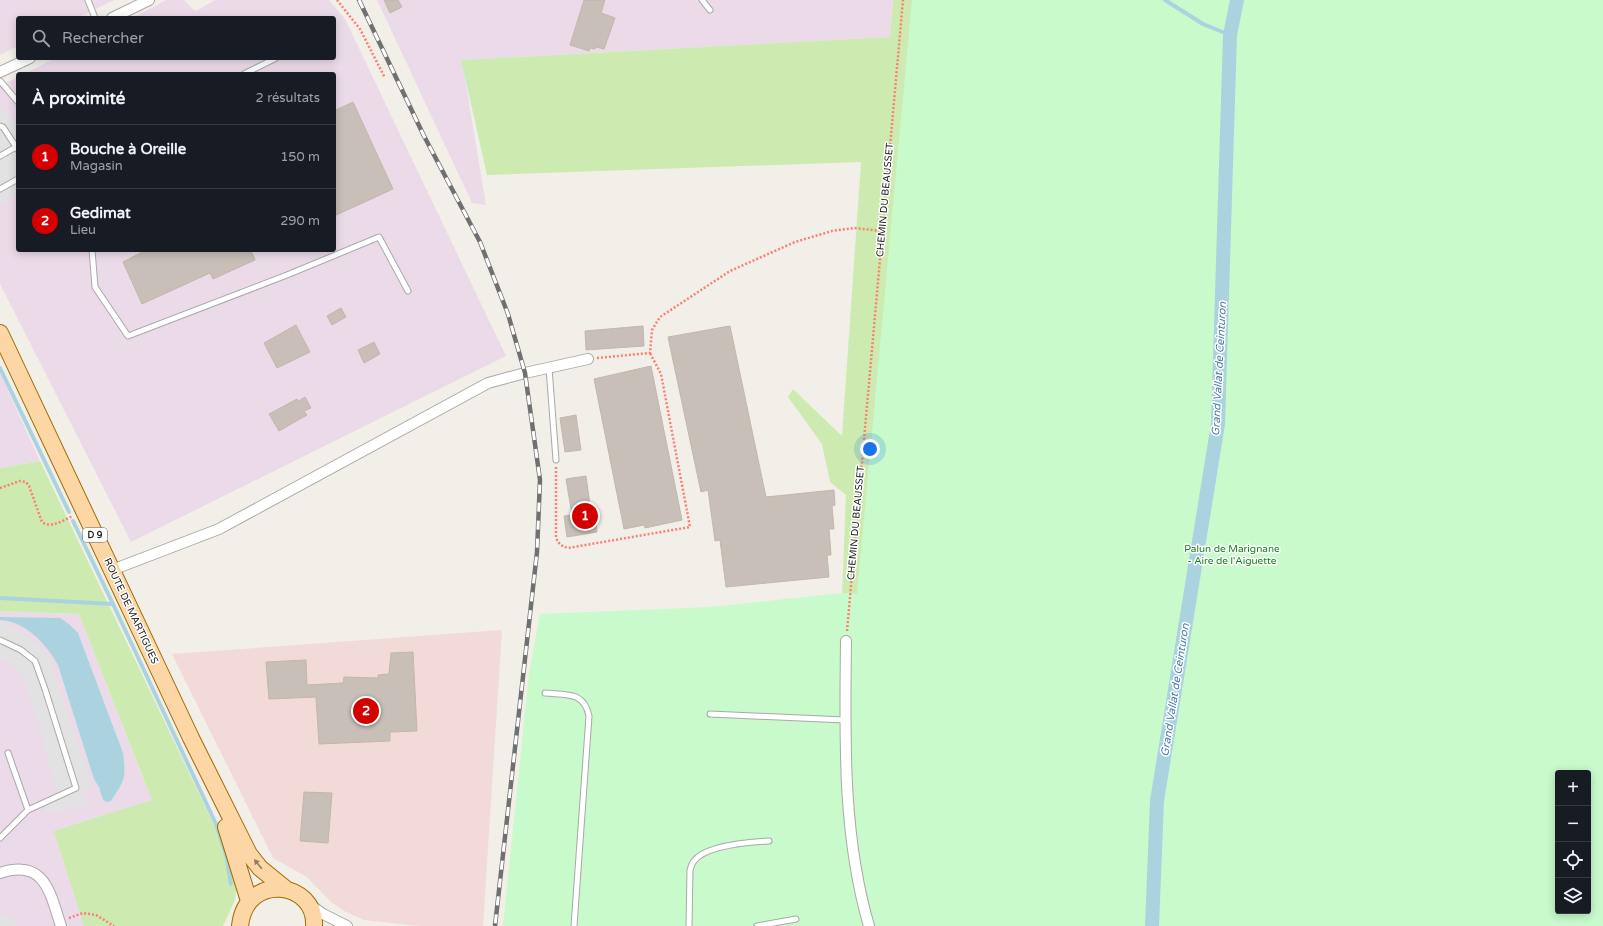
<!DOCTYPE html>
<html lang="fr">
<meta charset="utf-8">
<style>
:root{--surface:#171b24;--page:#242831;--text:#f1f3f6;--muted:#9ea1a6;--line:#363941;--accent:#d40000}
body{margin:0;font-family:"Varela Round",sans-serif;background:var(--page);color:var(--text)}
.controls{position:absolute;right:12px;bottom:12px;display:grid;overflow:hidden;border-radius:4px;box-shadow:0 2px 10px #0003}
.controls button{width:36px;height:36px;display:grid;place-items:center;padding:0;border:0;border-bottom:1px solid var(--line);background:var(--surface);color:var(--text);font:20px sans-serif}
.you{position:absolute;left:870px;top:449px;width:14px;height:14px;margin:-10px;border:3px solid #fff;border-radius:50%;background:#1a73e8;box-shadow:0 0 0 6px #1a73e833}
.badge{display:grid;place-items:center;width:26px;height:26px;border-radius:50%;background:var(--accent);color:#fff;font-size:13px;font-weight:700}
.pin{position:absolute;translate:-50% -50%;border:2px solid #fff;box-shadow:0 1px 4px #0006}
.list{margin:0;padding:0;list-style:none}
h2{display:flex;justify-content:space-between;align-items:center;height:52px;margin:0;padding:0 16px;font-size:17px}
h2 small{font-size:13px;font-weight:400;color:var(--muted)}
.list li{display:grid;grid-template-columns:26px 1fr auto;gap:12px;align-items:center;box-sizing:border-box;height:64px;padding:0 16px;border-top:1px solid var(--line)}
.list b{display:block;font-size:15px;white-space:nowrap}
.list p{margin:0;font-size:13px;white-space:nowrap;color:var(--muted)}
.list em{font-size:13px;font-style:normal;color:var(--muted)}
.icon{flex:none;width:22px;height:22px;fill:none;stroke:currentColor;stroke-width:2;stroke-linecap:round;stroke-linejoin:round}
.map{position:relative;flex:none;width:1603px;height:926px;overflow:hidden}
.search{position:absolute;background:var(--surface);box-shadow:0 2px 10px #0003;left:16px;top:16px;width:320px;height:44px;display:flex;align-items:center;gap:10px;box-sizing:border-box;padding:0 14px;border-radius:4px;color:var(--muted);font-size:15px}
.panel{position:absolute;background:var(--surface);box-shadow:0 2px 10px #0003;left:16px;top:72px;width:320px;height:180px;border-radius:4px}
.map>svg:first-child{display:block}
.commercial{fill:#f2dad9}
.industrial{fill:#ebdbe8}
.grass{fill:#cdebb0}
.park{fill:#c8facc;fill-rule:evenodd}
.parking{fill:#e2e2e2}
.water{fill:#aad3df}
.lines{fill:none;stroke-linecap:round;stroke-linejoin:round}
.stream{stroke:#aad3df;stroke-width:4}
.canal{stroke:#aad3df;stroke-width:14}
.building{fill:#c7bfb8;stroke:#c4b6ab}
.service-casing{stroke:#a9a9a9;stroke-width:7}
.minor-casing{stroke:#a9a9a9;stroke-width:12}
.primary-casing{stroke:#a06b00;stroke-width:18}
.path{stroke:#fa8072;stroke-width:2.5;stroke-dasharray:2 2;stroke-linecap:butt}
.service{stroke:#fff;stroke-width:5}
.minor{stroke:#fff;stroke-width:10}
.primary{stroke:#fcd6a4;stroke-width:16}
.rail-casing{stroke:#707070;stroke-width:4.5}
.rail{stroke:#fff;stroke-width:3;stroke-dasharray:9;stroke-linecap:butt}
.oneway{fill:#8f7c63}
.labels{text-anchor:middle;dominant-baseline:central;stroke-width:3;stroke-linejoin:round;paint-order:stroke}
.shield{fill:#fff;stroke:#646464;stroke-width:1}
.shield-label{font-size:9px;font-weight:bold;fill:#222}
.street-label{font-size:10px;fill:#222;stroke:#fff}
.park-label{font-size:10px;fill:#0c8416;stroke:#fff}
.water-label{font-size:11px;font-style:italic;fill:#4a7aab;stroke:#fff}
</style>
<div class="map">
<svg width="1603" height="926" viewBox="0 0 1603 926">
<rect width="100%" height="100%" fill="#f2efe9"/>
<path class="commercial" d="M502,630l-19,296h-64l-55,-6 -20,-9 -13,-9 -24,-25 -34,-19 -101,-204z"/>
<path class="industrial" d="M0,0h114l-37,18h-59v28l-18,9z
M166,0h18l11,11 21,-11h113l16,19 161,337 -375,186 -131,-258v-198l18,-9v173h316v-176h-310l31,-16h279v-40h-202z
M377,0h516l-3,37 -428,23 24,145 -14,-2z
M0,373l40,88 -40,7z
M0,611l79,3 73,186 44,126h-196z"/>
<path class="grass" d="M893,0h335l-371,594 -15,-1 4,-98 -16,-13 -8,-38 -34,-47 5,-8 49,47 19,-274 -374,13 -26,-115 429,-23z
M40,461l186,389 11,32 -2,18 -12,26h-139l-30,-95 98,-31 -73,-186 -79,-3v-143z"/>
<path class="park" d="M912,0h691v926h-1100l26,-253 11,-59 170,-7 132,-14 15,1zM1558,773h30v138h-30z"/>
<path class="parking" d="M0,107l18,17v72l-18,9z
M4,623l34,21 11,13 43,129 -11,7 7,11 -43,10 -2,-11 16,-7 -32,-110 -7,-16 -15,-9 -5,-2v-35z
M0,914l15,6 1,6h-16z"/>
<path class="water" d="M0,617l60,1 9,6 9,9 45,120c3,26 2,26 -12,48l-4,1 -4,-2 -4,-13 -5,-8 -36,-114c-11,-20 -32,-44 -58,-45z"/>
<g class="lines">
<path class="stream" d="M1165,0l38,24 27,11
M0,368l69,144
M73,521l40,83
M0,598l113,6 103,220 10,31 5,29"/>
<path class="canal" d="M1152,926l5,-125 61,-377 12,-389 7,-35"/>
</g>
<path class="building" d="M384,0h14l4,7 -12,6z
M584,0h21l-4,13 14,5 -11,31 -8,-2 -1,2 -5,-1 -1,3 -19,-6z
M353,102l40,87 -59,27v-105z
M146,250h105l4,10 -42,19 -3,-6 -68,31 -19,-42z
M341,308l5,9 -14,8 -5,-9z
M296,325l14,27 -33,16 -13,-25z
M643,326l1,20 -58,4 -1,-19z
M730,326l36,171 68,-7 1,15 -3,1 2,23h-5l2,26h-4l2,22 -103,10 -6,-47 -5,1 -7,-51 -7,2 -33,-155z
M374,342l6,12 -16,9 -6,-13z
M651,366l31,154 -37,8 -1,-3 -20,4 -30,-150z
M305,397l6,11 -7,3 3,4 -28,16 -10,-17 28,-15 2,2z
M576,415l5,35 -16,2 -5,-34z
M586,476l5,36h3l3,20 -30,5 -3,-21 8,-1 -6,-36z
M413,652l4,79 -27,1v9l-71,3 -3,-47 -47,2 -3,-37 40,-2 1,25 36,-2 1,-6 34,1v-3l11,-1 2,-21z
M304,792l28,1 -4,50 -28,-2z"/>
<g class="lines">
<g class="service-casing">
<path id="service" d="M88,0l7,18
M702,0l8,10
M244,74l32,-16
M0,81l18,21
M0,126l3,1 15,23
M0,156l16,-9
M0,189l18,-10
M92,250l3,37 33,49 159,-61 92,-38 29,54
M549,368l7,92
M0,640l21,10 14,11 10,28 31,99 -48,22 -28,28
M545,693c21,2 39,-2 44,23l-15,210
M710,714l135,6
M8,753l20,57
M689,926l1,-56c1,-3 2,-7 4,-9 12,-16 57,-19 75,-20
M757,926l39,-7"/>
</g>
<g class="minor-casing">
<path id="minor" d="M112,18l37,-18
M0,72l30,-14
M112,570l107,-41 269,-146 37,-10 63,-14
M846,641c-1,95 -4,193 23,285
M0,873c45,-15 50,20 61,53
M310,905l13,9 24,12"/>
</g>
<g class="primary-casing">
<path id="primary" d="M0,333l191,405 58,116 11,14 27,22
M226,827l23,74
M240,926c6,-55 77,-44 74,0"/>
</g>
<path class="path" d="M337,0l23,29 25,49
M597,358l53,-5 2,-23 8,-13 70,-46 65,-29 37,-11 22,-3 28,3
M556,467v71c3,6 5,8 12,10l122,-21 -29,-153 -11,-21
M0,488l20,-7 6,1 3,4 13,36c10,7 21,-2 31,-6
M847,631l56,-631
M69,918l14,-5 13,2 18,11"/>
<use href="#service" class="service"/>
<use href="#minor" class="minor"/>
<use href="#primary" class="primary"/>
<g class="rail-casing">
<path id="rail" d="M359,0l65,136 56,106 28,72 17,59 15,107 -3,72 -42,374"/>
</g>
<use href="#rail" class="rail"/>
</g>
<defs><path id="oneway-solid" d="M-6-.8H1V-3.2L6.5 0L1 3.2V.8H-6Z"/></defs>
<use class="oneway" href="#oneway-solid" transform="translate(258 864) rotate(-129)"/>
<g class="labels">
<rect class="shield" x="83" y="528" width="24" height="14" rx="3"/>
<g class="shield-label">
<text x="95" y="535">D 9</text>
</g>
<g class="street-label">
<text transform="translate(885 200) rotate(-85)">CHEMIN DU BEAUSSET</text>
<text transform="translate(856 523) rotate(-85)">CHEMIN DU BEAUSSET</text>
<text transform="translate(131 611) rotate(65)">ROUTE DE MARTIGUES</text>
</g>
<g class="park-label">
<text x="1232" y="549">Palun de Marignane<tspan x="1232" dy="12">- Aire de l'Aiguette</tspan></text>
</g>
<g class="water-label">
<text transform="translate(1219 369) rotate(-87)">Grand Vallat de Ceinturon</text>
<text transform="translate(1175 690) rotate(-81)">Grand Vallat de Ceinturon</text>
</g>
</g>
</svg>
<div class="controls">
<button>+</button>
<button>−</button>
<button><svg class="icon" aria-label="locate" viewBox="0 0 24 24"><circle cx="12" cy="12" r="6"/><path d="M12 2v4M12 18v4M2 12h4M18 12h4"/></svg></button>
<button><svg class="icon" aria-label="layers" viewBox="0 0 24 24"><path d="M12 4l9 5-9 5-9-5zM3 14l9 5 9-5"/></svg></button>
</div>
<div class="you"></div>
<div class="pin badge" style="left:585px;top:516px">1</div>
<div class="pin badge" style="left:366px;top:711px">2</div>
<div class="search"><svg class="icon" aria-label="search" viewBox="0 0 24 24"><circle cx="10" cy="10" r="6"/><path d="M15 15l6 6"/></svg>Rechercher</div>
<section class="panel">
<h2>À proximité<small>2 résultats</small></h2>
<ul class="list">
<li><span class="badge">1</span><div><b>Bouche à Oreille</b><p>Magasin</p></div><em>150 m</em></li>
<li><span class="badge">2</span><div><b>Gedimat</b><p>Lieu</p></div><em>290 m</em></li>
</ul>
</section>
</div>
